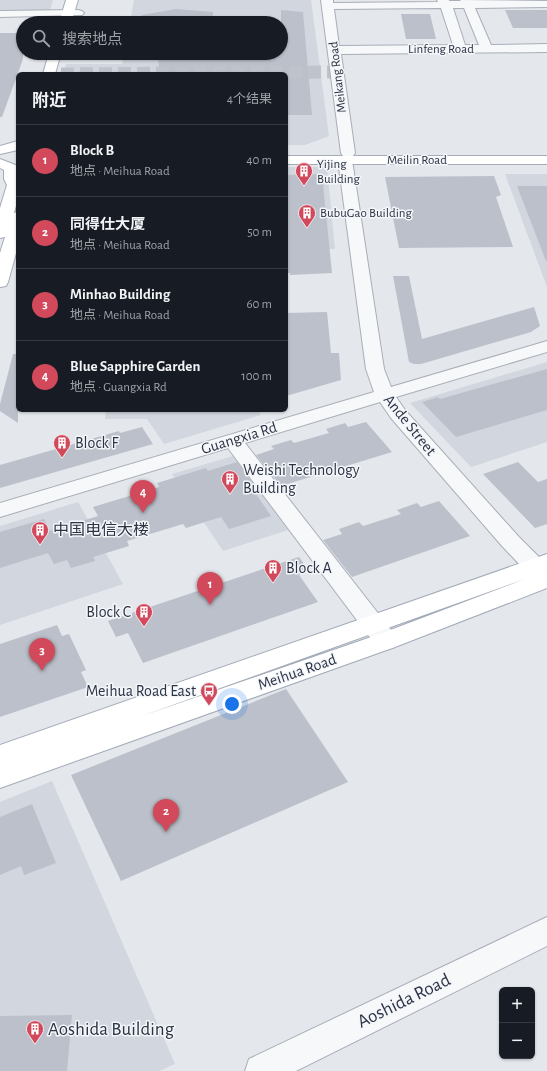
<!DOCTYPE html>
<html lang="zh">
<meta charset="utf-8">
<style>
:root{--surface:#171b24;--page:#242831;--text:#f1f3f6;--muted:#9ea1a6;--line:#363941;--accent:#d1495b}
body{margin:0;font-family:"Alegreya Sans","Noto Sans SC",sans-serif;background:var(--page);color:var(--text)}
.controls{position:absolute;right:12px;bottom:12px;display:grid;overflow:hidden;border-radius:6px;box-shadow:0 1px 3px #0004}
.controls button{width:36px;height:36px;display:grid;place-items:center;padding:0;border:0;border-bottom:1px solid var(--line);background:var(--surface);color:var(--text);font:20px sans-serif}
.you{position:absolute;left:232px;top:704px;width:14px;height:14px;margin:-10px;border:3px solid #fff;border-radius:50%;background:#1a73e8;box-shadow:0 0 0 6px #1a73e833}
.badge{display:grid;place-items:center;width:26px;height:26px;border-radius:50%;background:var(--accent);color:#fff;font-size:13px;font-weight:700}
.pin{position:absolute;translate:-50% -33px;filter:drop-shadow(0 1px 2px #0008)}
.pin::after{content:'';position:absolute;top:21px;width:14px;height:12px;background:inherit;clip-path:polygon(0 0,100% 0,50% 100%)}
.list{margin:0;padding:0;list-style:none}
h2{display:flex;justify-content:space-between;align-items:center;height:52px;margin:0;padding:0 16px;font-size:17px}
h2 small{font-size:13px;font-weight:400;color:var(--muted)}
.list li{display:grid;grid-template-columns:26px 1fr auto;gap:12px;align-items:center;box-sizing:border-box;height:72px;padding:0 16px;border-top:1px solid var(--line)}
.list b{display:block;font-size:15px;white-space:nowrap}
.list p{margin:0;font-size:13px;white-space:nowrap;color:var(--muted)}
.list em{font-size:13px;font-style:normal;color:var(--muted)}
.icon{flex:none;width:22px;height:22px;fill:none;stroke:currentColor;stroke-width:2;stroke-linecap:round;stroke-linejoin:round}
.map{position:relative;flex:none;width:547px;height:1071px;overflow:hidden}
.search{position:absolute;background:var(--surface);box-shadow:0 1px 3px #0004;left:16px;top:16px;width:272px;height:44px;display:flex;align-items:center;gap:10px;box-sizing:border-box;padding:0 14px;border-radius:22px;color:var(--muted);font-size:15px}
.panel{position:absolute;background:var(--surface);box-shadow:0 1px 3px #0004;left:16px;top:72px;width:272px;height:340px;border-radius:6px}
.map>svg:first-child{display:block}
.built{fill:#d2d6de}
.building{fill:#bbc0ca}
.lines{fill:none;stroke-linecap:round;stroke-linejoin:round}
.minor-tunnel{stroke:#bfc3cb;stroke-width:13;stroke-dasharray:13 6;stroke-linecap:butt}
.minor-casing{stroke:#a9aeb7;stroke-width:2}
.major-casing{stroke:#a3abb8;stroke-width:2}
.minor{fill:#f7f8fa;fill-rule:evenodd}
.major{fill:#fff;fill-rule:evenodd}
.labels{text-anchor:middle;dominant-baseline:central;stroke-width:3;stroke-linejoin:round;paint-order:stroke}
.far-street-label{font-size:13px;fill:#2b3445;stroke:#f4f6f9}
.far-poi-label{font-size:13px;fill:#2b3445;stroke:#f4f6f9;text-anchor:start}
.street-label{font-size:16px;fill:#2b3445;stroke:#f4f6f9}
.poi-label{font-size:16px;fill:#2b3445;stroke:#f4f6f9;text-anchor:start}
.near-street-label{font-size:19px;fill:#2b3445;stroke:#f4f6f9}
.near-poi-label{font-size:19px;fill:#2b3445;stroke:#f4f6f9;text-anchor:start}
</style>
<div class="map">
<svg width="547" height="1071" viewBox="0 0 547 1071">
<rect width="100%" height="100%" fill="#e4e7ec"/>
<path class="built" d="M0,0h53l-3,10h-50z
M134,0h177l18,136 -24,9h-19v-71h-223l3,-10h56l2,-11h157v-30h-151z
M286,167h41l8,82h-49z
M505,174h42v113l-13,-35z
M547,362v80l-76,25 -61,-64z
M106,410h151l4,5 -97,29 -17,-25h-42z
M233,456l55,74 -65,21 -51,-77z
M78,502l45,82 -123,41v-99z
M52,781l123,283 -16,7h-159v-269z"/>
<path class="building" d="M176,9l37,3v11h-71v-8z
M281,10l22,2 9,103h-26v-41h-126l-3,-21h124z
M505,10h42v18h-34z
M401,14h29l6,25h-30z
M0,33h23v26l-21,58h-2z
M322,174l10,99 -42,2v-2h-4v-98z
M494,176l7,19 -5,2 17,50 -114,1 -14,-71z
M517,186h30v74l-1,1z
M393,276h16l13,63 112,-32 6,19 -9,6 -110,32h-7l-5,-2z
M327,312l4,41h8l2,27 -55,16v-83z
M13,354h5v69l-18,-12v-7z
M547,369v41l-91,27 -34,-35 16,-5 2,2z
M366,422l26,30 -111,34 -25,-31 18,-6 -3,-3 20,-6 3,3 35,-10 -3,-4 19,-6 3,4z
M142,427l11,17 -153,44v-23l119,-34 1,2z
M237,462l23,31 -4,1 15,22 -42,13 -8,-12 -35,11 -3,-4 -56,17 2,5 -36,11 2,4 -24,7 -4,-8 -13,4 -6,-11 -48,15v-36l44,-13 6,12 48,-15 -5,-9 66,-20 -2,-4 49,-15 2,3z
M518,462l20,20 9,-3v45l-12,4 -52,-54z
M439,501l31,35 -118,41 -29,-37 19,-6 -3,-5 20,-7 4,4 38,-12 -4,-4 20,-7 4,4z
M299,557l10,14 -10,4 19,27 -175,61 -15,-30 -12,4 -8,-16z
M57,625l5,11 7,-2 17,36 -5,2 7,15 -88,30v-73z
M286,689l62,93 -227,99 -50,-106z
M32,804l24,59 -32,12 -3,-9 -21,9v-58z
M72,1015l-5,56h-67v-55z"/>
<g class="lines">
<path class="minor-tunnel" d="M61,74l276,-2"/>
<g class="minor-casing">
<path id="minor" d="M321,0h12v3l105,-1 -1,-2h12v1h12l-1,-1 87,1v6l-72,1 16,37 56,-1v8l-206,2 14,99 -2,3 -3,1 2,3 32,209 7,18 156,-46v11l-151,45 9,13 113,126 29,29v22l-8,-2 -37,-39 -111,-128 -11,-16 -135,41 150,192 3,6 -3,6 -9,3 -9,-3 -149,-199 -228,69v-14l374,-111 -8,-23 -28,-209 2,-3 3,-1 -2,-3zM441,8l12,37 -114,1 -5,-37zM453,8h11l15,37h-14z
M78,10l4,1 2,2 -2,2 -82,2v-6z
M547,917v29l-251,125h-51l4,-12z"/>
</g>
<g class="major-casing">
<path id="major" d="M66,0h12l-7,23h-12z
M49,53h12l-6,21h-12z
M18,141v9l-18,4v-8z
M286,156h261v8h-261z
M0,159l18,7v33l-4,14 4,-1v34l-10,36 -2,4 -6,1v-34l5,-16 -5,1v-30l7,-23 -3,-6v-9l-4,-2z
M547,554v16l-6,3 6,-2v17l-152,59 -395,141v-43zM525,579l-148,56 -238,82z"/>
</g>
<use href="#minor" class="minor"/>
<use href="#major" class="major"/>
</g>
<defs>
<g id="building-pin" transform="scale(0.9)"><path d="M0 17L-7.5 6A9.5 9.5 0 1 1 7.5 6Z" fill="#d1495b" stroke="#f4f6f9"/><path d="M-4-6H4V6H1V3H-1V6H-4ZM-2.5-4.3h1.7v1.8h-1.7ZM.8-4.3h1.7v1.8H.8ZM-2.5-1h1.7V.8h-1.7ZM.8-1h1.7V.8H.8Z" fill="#fff"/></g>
<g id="bus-pin" transform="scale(0.9)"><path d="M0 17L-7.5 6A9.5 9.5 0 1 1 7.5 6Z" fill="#d1495b" stroke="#f4f6f9"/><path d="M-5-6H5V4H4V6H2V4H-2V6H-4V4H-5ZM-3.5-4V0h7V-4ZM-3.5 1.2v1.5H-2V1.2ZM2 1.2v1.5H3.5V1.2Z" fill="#fff"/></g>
</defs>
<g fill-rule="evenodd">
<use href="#building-pin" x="304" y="171"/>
<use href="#building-pin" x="307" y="213"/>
<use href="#building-pin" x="62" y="443"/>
<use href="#building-pin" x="230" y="479"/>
<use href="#building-pin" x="40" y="530"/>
<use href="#building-pin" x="273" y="568"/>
<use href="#building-pin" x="144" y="612"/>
<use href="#bus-pin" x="209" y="691"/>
<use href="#building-pin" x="35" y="1029"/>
</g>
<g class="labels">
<g class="far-street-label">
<text x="441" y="49">Linfeng Road</text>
<text transform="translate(338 77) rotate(-97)">Meikang Road</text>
<text x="417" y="160">Meilin Road</text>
</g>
<g class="far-poi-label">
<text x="317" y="164">Yijing<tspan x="317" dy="15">Building</tspan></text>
<text x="320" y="213">BubuGao Building</text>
</g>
<g class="street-label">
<text transform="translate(410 425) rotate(51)">Ande Street</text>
<text transform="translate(239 438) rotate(-17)">Guangxia Rd</text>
<text transform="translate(297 672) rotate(-19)">Meihua Road</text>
</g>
<g class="poi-label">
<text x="75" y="443">Block F</text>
<text x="243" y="470">Weishi Technology<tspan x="243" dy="18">Building</tspan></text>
<text x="53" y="530">中国电信大楼</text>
<text x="286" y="568">Block A</text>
<text x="131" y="612" text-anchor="end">Block C</text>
<text x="196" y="691" text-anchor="end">Meihua Road East</text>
</g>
<g class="near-street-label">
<text transform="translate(404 1001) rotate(-26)">Aoshida Road</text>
</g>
<g class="near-poi-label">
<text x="48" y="1029">Aoshida Building</text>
</g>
</g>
</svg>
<div class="controls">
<button>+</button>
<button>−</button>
</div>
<div class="you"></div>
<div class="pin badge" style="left:210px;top:605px">1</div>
<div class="pin badge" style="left:166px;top:832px">2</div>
<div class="pin badge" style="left:42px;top:671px">3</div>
<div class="pin badge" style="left:143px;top:513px">4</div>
<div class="search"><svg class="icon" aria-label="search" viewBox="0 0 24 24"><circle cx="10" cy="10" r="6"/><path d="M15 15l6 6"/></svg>搜索地点</div>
<section class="panel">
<h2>附近<small>4个结果</small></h2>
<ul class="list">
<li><span class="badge">1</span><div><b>Block B</b><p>地点 · Meihua Road</p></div><em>40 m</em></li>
<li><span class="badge">2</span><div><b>同得仕大厦</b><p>地点 · Meihua Road</p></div><em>50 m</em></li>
<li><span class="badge">3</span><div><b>Minhao Building</b><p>地点 · Meihua Road</p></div><em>60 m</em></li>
<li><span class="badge">4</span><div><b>Blue Sapphire Garden</b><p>地点 · Guangxia Rd</p></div><em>100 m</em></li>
</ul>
</section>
</div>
